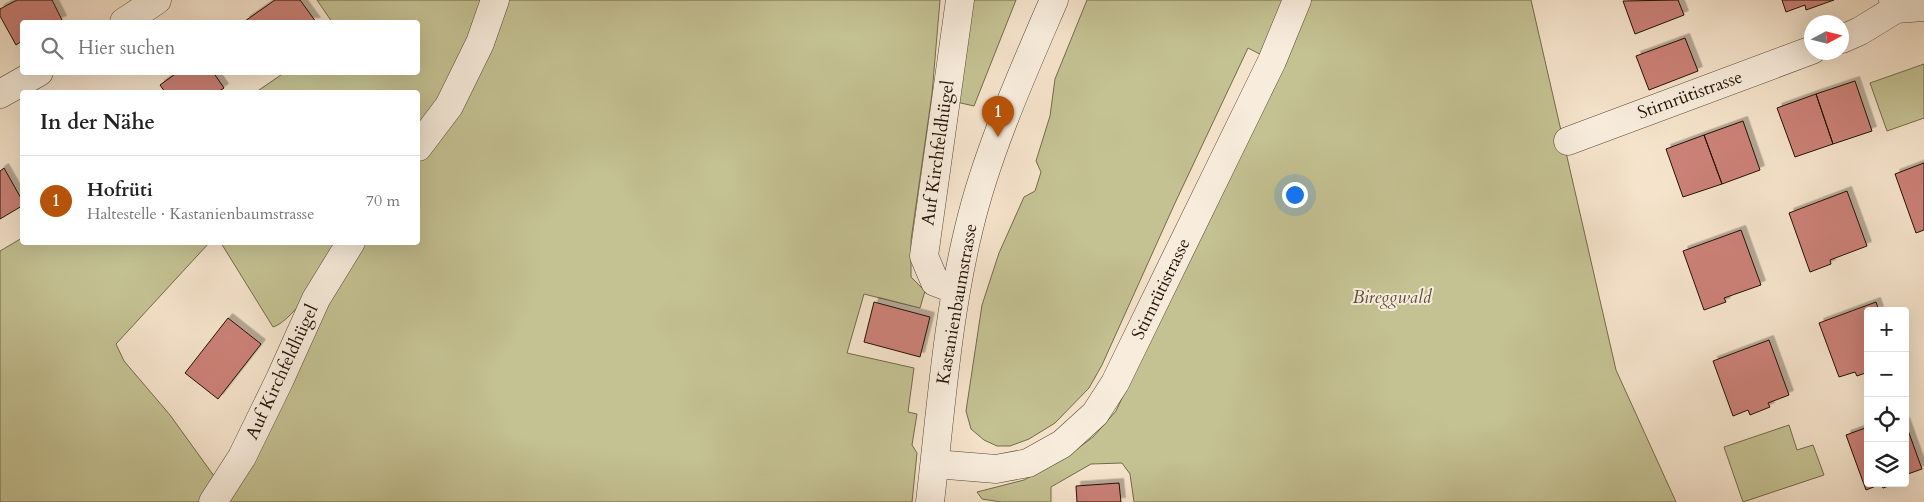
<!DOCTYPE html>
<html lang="de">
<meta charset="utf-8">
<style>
:root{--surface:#fff;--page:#f6f6f6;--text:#222;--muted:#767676;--line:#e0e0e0;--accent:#b45309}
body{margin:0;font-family:Cardo,serif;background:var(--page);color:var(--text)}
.controls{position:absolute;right:15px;bottom:15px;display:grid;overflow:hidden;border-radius:5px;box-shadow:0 5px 20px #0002}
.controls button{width:45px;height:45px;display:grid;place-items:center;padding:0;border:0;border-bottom:1px solid var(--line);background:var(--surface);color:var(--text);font:25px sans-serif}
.compass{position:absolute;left:1804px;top:15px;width:45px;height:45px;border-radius:50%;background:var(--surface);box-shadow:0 5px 20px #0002;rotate:83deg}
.you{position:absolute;left:1294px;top:194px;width:18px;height:18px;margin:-12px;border:4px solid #fff;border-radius:50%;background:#1a73e8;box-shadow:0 0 0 8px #1a73e833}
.badge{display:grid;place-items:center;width:32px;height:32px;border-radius:50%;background:var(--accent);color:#fff;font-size:16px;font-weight:700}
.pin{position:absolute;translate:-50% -41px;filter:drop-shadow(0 1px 2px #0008)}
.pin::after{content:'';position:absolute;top:26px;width:18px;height:15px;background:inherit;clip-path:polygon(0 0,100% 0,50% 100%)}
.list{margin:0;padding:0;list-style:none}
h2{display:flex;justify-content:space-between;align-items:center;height:65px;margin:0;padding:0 20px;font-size:21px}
h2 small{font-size:16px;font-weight:400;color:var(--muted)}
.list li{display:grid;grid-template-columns:32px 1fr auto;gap:15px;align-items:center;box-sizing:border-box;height:90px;padding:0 20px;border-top:1px solid var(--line)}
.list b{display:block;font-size:19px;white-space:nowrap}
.list p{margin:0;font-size:16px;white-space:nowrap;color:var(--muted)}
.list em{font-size:16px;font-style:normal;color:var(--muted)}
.icon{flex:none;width:28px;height:28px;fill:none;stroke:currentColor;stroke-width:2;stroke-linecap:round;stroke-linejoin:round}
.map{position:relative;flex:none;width:1924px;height:502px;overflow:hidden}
.search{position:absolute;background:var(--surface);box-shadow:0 5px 20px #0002;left:20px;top:20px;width:400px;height:55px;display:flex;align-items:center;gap:12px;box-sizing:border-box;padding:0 18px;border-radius:5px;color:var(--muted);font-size:19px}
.panel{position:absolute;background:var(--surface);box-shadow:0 5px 20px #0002;left:20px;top:90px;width:400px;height:155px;border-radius:5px}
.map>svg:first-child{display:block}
.green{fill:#c4c192;stroke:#736a4c}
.building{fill:#cb8177;stroke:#221205;filter:url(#shadow)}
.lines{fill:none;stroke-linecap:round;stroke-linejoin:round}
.minor-casing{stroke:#574636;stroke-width:29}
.minor{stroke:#f8eddd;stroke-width:28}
.labels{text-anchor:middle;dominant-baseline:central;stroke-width:4;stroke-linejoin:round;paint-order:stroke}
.street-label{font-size:18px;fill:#221205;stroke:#f8eddd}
.park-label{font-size:18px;font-style:italic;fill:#5b4f36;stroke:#f8eddd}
</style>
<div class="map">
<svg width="1924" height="502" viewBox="0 0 1924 502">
<defs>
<filter id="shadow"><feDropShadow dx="4.5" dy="-4.5" stdDeviation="0" flood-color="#0004"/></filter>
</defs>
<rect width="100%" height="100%" fill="#f5e3cb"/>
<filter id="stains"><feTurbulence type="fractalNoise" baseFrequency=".004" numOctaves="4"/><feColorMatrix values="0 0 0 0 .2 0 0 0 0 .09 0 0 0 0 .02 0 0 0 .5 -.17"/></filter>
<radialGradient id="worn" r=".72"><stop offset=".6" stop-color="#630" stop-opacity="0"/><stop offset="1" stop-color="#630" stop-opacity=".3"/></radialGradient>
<path class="green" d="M317,0h173l-72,140v-48h-162l28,-19 134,-1v-50h-86z
M501,0h439l-8,94 -21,146v37l14,14 -5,17 -56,-14 -17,59 67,15 -6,44 9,2 -5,31 5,8 -5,49h-692l138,-259 60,-1v-83z
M969,0h47l-42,106 -22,-5z
M1087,0h444l85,370 60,132h-542l-4,-28 -8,-11 -31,1 -40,23v15h-50l-19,-3 -5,-7 47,-12 38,-20 31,-23 23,-26 163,-347 -31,-16 -73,155 -73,162 -13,23 -34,35 -26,16 -19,7h-13l-13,-6 -13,-11 -5,-18 16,-106 17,-52 25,-56 11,-6 6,-19 -5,-11 14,-45 5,-37z
M1924,64v54l-37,13 -17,-48z
M22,238v4l187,1 -93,101 8,17 46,54 49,68 -13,19h-206v-251z
M221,243h124c-13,18 -52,79 -72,84z
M1789,425l8,25 16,-5 11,30 -81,27 -19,-55z"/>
<path class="building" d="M17,0h35l10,20 -5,2h-35v19l-6,4 -16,-29v-7z
M275,0h25l16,22h-71v-1z
M1678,0l6,15 -49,19 -12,-33z
M1782,0h52l-28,10 -1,-5 -19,7z
M1685,38l13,33 -49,19 -13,-34z
M178,72h35l11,16 -6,4h-53l-5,-7z
M1855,81l17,50 -39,13 -17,-50z
M1816,94l17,50 -38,13 -18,-49z
M1743,121l17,49 -38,14 -18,-49z
M1704,135l18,49 -39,13 -17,-48z
M1924,163v67l-8,3 -21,-59z
M4,168l18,32v6l-22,13v-48z
M1847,191l20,55 -37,14 1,4 -21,8 -21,-59z
M1741,230l20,55 -37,13 2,4 -22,8 -21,-59z
M874,302l56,15 -10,40 -56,-15z
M1876,302l3,9h-11v61l-11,4 -2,-4 -16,5 -20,-54z
M228,318l33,26 -43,55 -33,-26z
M1769,340l20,55 -21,8 2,4 -20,8 -2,-5 -15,6 -20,-55z
M1905,422l17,47 -17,6z
M1868,427v56h29l-14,5 -2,-4 -15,6 -20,-55z
M1119,483l2,19h-44l-1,-16z"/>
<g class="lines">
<g class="minor-casing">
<path id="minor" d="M1896,9l28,-2
M124,22l33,-22
M1842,39l18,-8 36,-22 -3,-9
M0,94l39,-22
M1568,141l244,-91
M418,147l31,-41 31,-63 15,-43
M956,290l-21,-8 -11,-26 36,-256
M935,464l61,5 32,-6 34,-19 33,-30 20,-31 157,-322 25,-61
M213,502l29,-45 38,-78 36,-80 35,-57
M930,502c11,-92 17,-184 39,-274 18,-76 54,-156 85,-228"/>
</g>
<use href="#minor" class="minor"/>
</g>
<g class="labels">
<g class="street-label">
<text transform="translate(1690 95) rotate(-20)">Stirnrütistrasse</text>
<text transform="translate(938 153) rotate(-82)">Auf Kirchfeldhügel</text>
<text transform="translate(1161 289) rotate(-64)">Stirnrütistrasse</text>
<text transform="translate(957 304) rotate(-80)">Kastanienbaumstrasse</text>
<text transform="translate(282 372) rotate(-65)">Auf Kirchfeldhügel</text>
</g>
<g class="park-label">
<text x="1392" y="297">Bireggwald</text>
</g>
</g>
<rect width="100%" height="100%" filter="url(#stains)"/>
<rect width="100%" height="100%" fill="url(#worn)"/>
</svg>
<div class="controls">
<button>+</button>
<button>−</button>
<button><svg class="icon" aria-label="locate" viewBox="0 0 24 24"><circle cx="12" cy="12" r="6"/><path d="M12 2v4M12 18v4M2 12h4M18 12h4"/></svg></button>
<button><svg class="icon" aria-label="layers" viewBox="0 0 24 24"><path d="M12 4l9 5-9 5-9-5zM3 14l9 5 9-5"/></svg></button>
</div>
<svg class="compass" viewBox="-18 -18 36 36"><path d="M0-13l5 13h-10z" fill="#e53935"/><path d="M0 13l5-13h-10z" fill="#767676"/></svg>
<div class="you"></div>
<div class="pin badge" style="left:998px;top:137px">1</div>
<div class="search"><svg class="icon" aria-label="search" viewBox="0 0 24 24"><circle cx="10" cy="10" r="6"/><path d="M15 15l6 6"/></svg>Hier suchen</div>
<section class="panel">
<h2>In der Nähe<small></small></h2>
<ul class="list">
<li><span class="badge">1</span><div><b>Hofrüti</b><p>Haltestelle · Kastanienbaumstrasse</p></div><em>70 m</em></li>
</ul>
</section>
</div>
